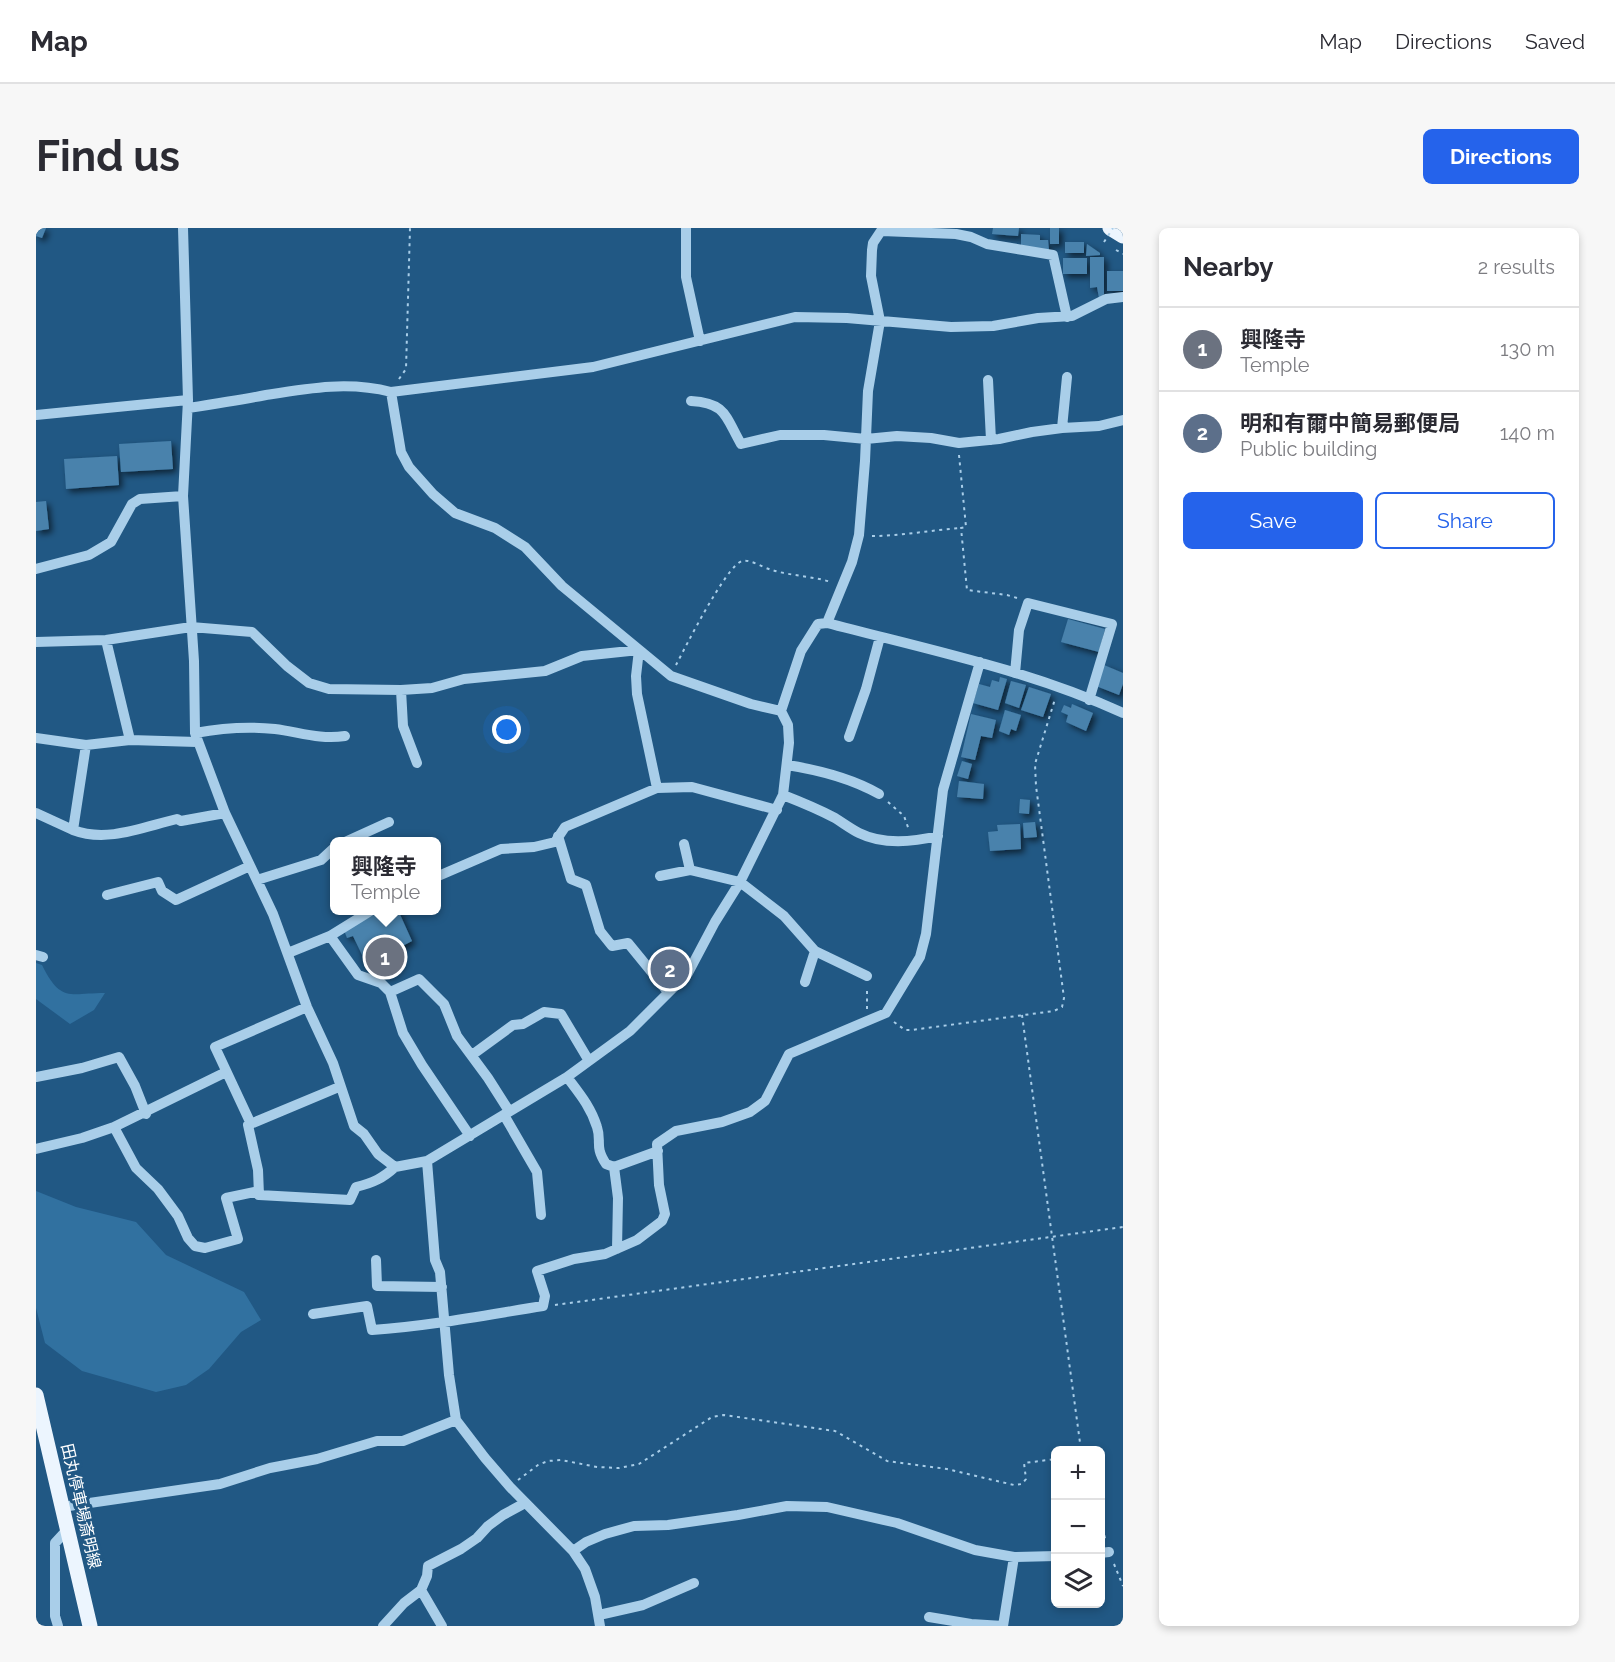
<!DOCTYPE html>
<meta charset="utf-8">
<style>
:root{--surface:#fff;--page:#f7f7f7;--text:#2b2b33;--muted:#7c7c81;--line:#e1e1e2;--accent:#2563eb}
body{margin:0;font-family:Raleway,"Noto Sans JP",sans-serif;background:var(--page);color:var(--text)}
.controls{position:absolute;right:18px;bottom:18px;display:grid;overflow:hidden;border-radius:9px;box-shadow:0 3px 9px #0003}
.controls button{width:54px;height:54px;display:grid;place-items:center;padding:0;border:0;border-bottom:2px solid var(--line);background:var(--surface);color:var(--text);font:30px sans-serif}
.you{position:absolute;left:471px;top:502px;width:21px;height:21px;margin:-15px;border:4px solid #fff;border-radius:50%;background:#1a73e8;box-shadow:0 0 0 9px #1a73e833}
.badge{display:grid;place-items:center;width:39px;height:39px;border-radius:50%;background:var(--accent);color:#fff;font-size:20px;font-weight:700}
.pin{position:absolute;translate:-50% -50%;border:3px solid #fff;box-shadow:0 2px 6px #0006}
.popup{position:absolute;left:294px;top:609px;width:111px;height:78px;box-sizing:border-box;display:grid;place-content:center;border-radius:9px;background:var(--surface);filter:drop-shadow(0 2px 4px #0005);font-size:20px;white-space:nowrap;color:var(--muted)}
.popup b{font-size:22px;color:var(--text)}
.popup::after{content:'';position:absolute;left:50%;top:100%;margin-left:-12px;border:12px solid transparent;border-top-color:var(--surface)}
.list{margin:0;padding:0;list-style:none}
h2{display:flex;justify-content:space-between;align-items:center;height:78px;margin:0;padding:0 24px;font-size:26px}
h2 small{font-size:20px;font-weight:400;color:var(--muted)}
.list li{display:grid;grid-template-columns:39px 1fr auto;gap:18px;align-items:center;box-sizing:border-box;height:84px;padding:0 24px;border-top:2px solid var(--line)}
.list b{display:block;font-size:22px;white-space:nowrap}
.list p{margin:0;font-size:20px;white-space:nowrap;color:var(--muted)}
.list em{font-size:20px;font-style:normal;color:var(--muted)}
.actions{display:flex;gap:12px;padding:18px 24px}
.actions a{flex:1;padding:14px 0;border:2px solid var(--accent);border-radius:9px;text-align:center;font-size:21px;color:var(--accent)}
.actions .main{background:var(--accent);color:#fff}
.icon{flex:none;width:33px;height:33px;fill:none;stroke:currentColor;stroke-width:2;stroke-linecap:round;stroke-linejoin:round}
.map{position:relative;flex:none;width:1087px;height:1398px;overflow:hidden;border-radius:9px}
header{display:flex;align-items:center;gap:36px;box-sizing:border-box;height:84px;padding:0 30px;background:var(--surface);border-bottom:2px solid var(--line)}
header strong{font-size:28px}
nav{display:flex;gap:33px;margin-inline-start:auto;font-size:21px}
.intro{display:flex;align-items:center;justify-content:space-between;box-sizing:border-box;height:144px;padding:0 36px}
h1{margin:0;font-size:42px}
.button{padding:15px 27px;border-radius:9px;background:var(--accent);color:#fff;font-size:21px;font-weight:700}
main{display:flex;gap:36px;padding:0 36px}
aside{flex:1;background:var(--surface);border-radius:9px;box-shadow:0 3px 9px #0003}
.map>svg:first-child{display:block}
.green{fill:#3171a0}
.building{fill:#4982ac;filter:url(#shadow)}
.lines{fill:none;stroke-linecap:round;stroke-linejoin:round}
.path{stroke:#a9cee9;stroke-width:2;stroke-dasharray:3 4.5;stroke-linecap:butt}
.minor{stroke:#a9cee9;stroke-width:10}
.major{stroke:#ecf5fe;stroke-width:15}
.path-bridge{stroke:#a9cee9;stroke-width:2;stroke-dasharray:3 4.5;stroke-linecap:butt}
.labels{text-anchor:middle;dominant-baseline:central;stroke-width:6;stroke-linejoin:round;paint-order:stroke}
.street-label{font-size:16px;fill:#fff;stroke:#215884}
</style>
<header>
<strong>Map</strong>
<nav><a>Map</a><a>Directions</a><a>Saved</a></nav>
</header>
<div class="intro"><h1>Find us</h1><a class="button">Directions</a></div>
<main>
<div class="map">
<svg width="1087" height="1398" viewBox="0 0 1087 1398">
<defs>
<filter id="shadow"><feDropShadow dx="3.5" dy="3.5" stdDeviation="3" flood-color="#0009"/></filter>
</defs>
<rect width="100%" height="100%" fill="#215884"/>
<path class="green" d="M0,735l6,2c19,38 27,28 63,28l-11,17 -24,14 -34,-25z
M0,963l40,16 60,15 30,33 78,37 17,28 -20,12 -32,37 -23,16 -30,7 -74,-21 -37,-28 -9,-35z"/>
<path class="building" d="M0,0h10l-4,10 -6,-2z
M957,0h26l-1,8 -26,-2z
M1014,0h9v16h-9z
M985,6l19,1v5h8l1,10 -28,-3z
M1029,14h19v11h-19z
M1051,16l13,9v2l-14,1z
M1054,29h14v37l-5,4 -2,-11 -7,1z
M1027,30h24v16h-24z
M1071,43h16v20h-16z
M135,213l2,28 -52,3 -2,-28z
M81,228l2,29 -53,4 -2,-30z
M10,273l3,28 -13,2v-29z
M1032,391l37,10 -6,23 -38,-10z
M1068,437l19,8v11l-4,11 -23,-9z
M964,449l7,2 -9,31 -25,-7 6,-19 11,3 2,-7 7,2z
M975,453l15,4 -7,23 -14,-5z
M993,459l22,7 -8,23 -22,-7z
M1036,476l21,9 -7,18 -20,-9 2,-7 -7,-3 3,-7 7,3z
M969,482l16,5 -5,16 -5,-2 -2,6 -10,-4z
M935,486l25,6 -4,18 -11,-2 -6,24 -14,-3z
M926,533l10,3 -4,15 -11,-3z
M923,553l25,3 -1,15 -26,-2z
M984,571l10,1 -1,14 -10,-1z
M999,594l2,15 -13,1 -1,-15z
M984,596l1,25 -31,2 -2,-19 10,-1 -1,-6z
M348,682h14l14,31 -21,11 -2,-3 -17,9 -2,-2 -6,3 -11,-23 -6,2 -3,-8z"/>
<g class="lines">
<path class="path" d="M1080,22l7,4
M363,151l7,-10 4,-141
M923,227l7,72 -5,1 6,62 40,5 10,3
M836,308c29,0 60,-6 89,-8
M640,437c9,-17 50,-99 66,-104 9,-2 21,7 30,9 19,6 40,6 59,12
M852,574l16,14 5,14
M831,781v-22
M986,787l59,435
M858,794l11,8h7l142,-19 8,-4 2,-9 -28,-212 -1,-22 20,-65
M519,1077l568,-78
M482,1252l20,-15 10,-4 13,-1 36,7 22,1 20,-4 73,-47 12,-2 111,16 52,30 60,8 67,16 8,-1 4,-5 -2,-16 32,-4
M1064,1293l6,20
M1078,1336l9,22"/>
<path class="minor" d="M147,0l5,172 -5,96 11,165 1,72 30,80 48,101 34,93 26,56 21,63 10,8 14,20 17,13 32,-6 140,-84 63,-46 58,-58 27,-51 25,-40 43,-87 6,-52 -1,-18 -7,-14 20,-60 17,-27 9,-1c99,26 202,47 296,90
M650,0v49l14,64
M846,3l74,3 15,3 16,7 66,11 14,62
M952,152l3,60
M355,164l10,60 8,15 24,27 22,19 40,15 30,19 37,39 109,90 80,28 30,7
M655,173c35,2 34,15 50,43l39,-9h44l42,4 31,-3 34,2 28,5 40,-4 33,-7 30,-4 37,-2 24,-6
M152,180c26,-4 52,-8 78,-13 43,-7 83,-14 125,-3l202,-25 202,-50 52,1 104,9 42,-1 45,-8 34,-2 34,-17 17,-2
M0,187l152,-15
M1026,200l5,-51
M0,341l53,-14 22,-13 21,-38 8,-5 43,-3
M791,395l25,-61 7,-27 6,-74 3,-70 12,-70 -9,-45 1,-26 1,-7 10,-15
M70,412l24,100
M0,414l70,-2 85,-13 61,5 35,34 22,17 20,6 72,1 31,-2 32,-9 81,-8 37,-15 57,-6
M603,422l-3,26 1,18 20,94
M979,445l4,-43 9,-27 84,21 -23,76
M365,462l2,36 14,37
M159,505c27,-5 52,-7 80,-4 24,3 45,11 70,7
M813,509l17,-48 14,-52
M0,510l50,7 44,-5 67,2
M50,517l-13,85c34,13 70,-3 104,-11l4,2 44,-8
M751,537c32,5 64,13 92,29
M747,567c18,7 35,14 52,23 8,5 16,11 24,15 24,12 54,9 79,3
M0,585l37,17
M522,608l13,43 15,6 14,46 12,15 16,-3 40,49
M309,614l44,-20
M648,616l6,26 50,12 44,34 31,35 52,25
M624,648l30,-6
M400,649l65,-28 33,-2 21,-5 10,-15 92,-39 35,-1 85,23
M221,652l64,-20 13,-12
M71,667l51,-13 4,9 14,9 74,-34
M294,708l28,39 23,8 9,9 13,41 19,32 48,71
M252,725l42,-17 42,-26
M0,727l7,2
M769,754l10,-31
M354,764l29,-13 25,25 13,32 31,42 21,33
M436,827l41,-30 10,-1 21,-12 17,2 28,47
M0,849l46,-9 37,-11 16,29 11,28
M531,849c12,16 24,30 30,50 5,15 -3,19 9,37l8,3 44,-16
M303,859l-91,38 10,45 1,25 91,5 6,-13c17,-4 27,-9 39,-20
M468,887l33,57 4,43
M215,896l-36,-77 92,-40
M78,899l22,41 22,21 20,27 10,22 7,8 10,2 33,-9 -12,-41 33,-7
M0,921l46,-11 32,-11 112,-55
M391,933l8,99 5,12 9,103 7,45 29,38 25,29 63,64 12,18 10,28 5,29
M578,939l4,31 -1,51
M340,1032l1,26 65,1
M277,1086l54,-8 5,24c57,-4 114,-15 171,-24l2,-10 -8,-25 37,-12 31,-5 32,-14 25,-19 3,-7 -6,-29 -2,-41 19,-13 46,-9 28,-10 15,-11 24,-47 97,-41 34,-56 6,-23 17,-144 37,-128
M26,1279l158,-23 50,-16 47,-9 60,-18h26l53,-21
M537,1323l13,-9 19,-8 29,-8 34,-1 70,-10 49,-9 40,1 70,16 78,27 39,7 42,-1
M1064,1325l9,-1
M563,1387l44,-10 51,-22
M893,1389l42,7 32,2 11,-69
M22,1398l-3,-10v-73l12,-13
M347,1398l21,-23 17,-13
M406,1398l-21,-36 6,-14 1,-10 33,-17 16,-11 11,-12 15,-11 22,-12"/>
<path class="major" d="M1074,0l13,8
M0,1167l54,231"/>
<path class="path-bridge" d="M1068,14l9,-14"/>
</g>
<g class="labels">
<g class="street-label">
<text transform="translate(45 1278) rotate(77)">田丸停車場斎明線</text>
</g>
</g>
</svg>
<div class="controls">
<button>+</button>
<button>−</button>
<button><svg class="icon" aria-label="layers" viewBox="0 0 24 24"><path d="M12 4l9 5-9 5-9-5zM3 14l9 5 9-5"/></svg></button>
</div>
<div class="you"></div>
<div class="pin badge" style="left:349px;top:729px;background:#6b7280">1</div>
<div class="popup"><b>興隆寺</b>Temple</div>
<div class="pin badge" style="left:634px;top:741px;background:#5c6f8a">2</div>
</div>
<aside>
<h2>Nearby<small>2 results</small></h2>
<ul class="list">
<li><span class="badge" style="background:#6b7280">1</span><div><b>興隆寺</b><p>Temple</p></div><em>130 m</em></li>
<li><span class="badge" style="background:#5c6f8a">2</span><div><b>明和有爾中簡易郵便局</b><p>Public building</p></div><em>140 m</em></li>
</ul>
<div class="actions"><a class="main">Save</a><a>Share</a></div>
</aside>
</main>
